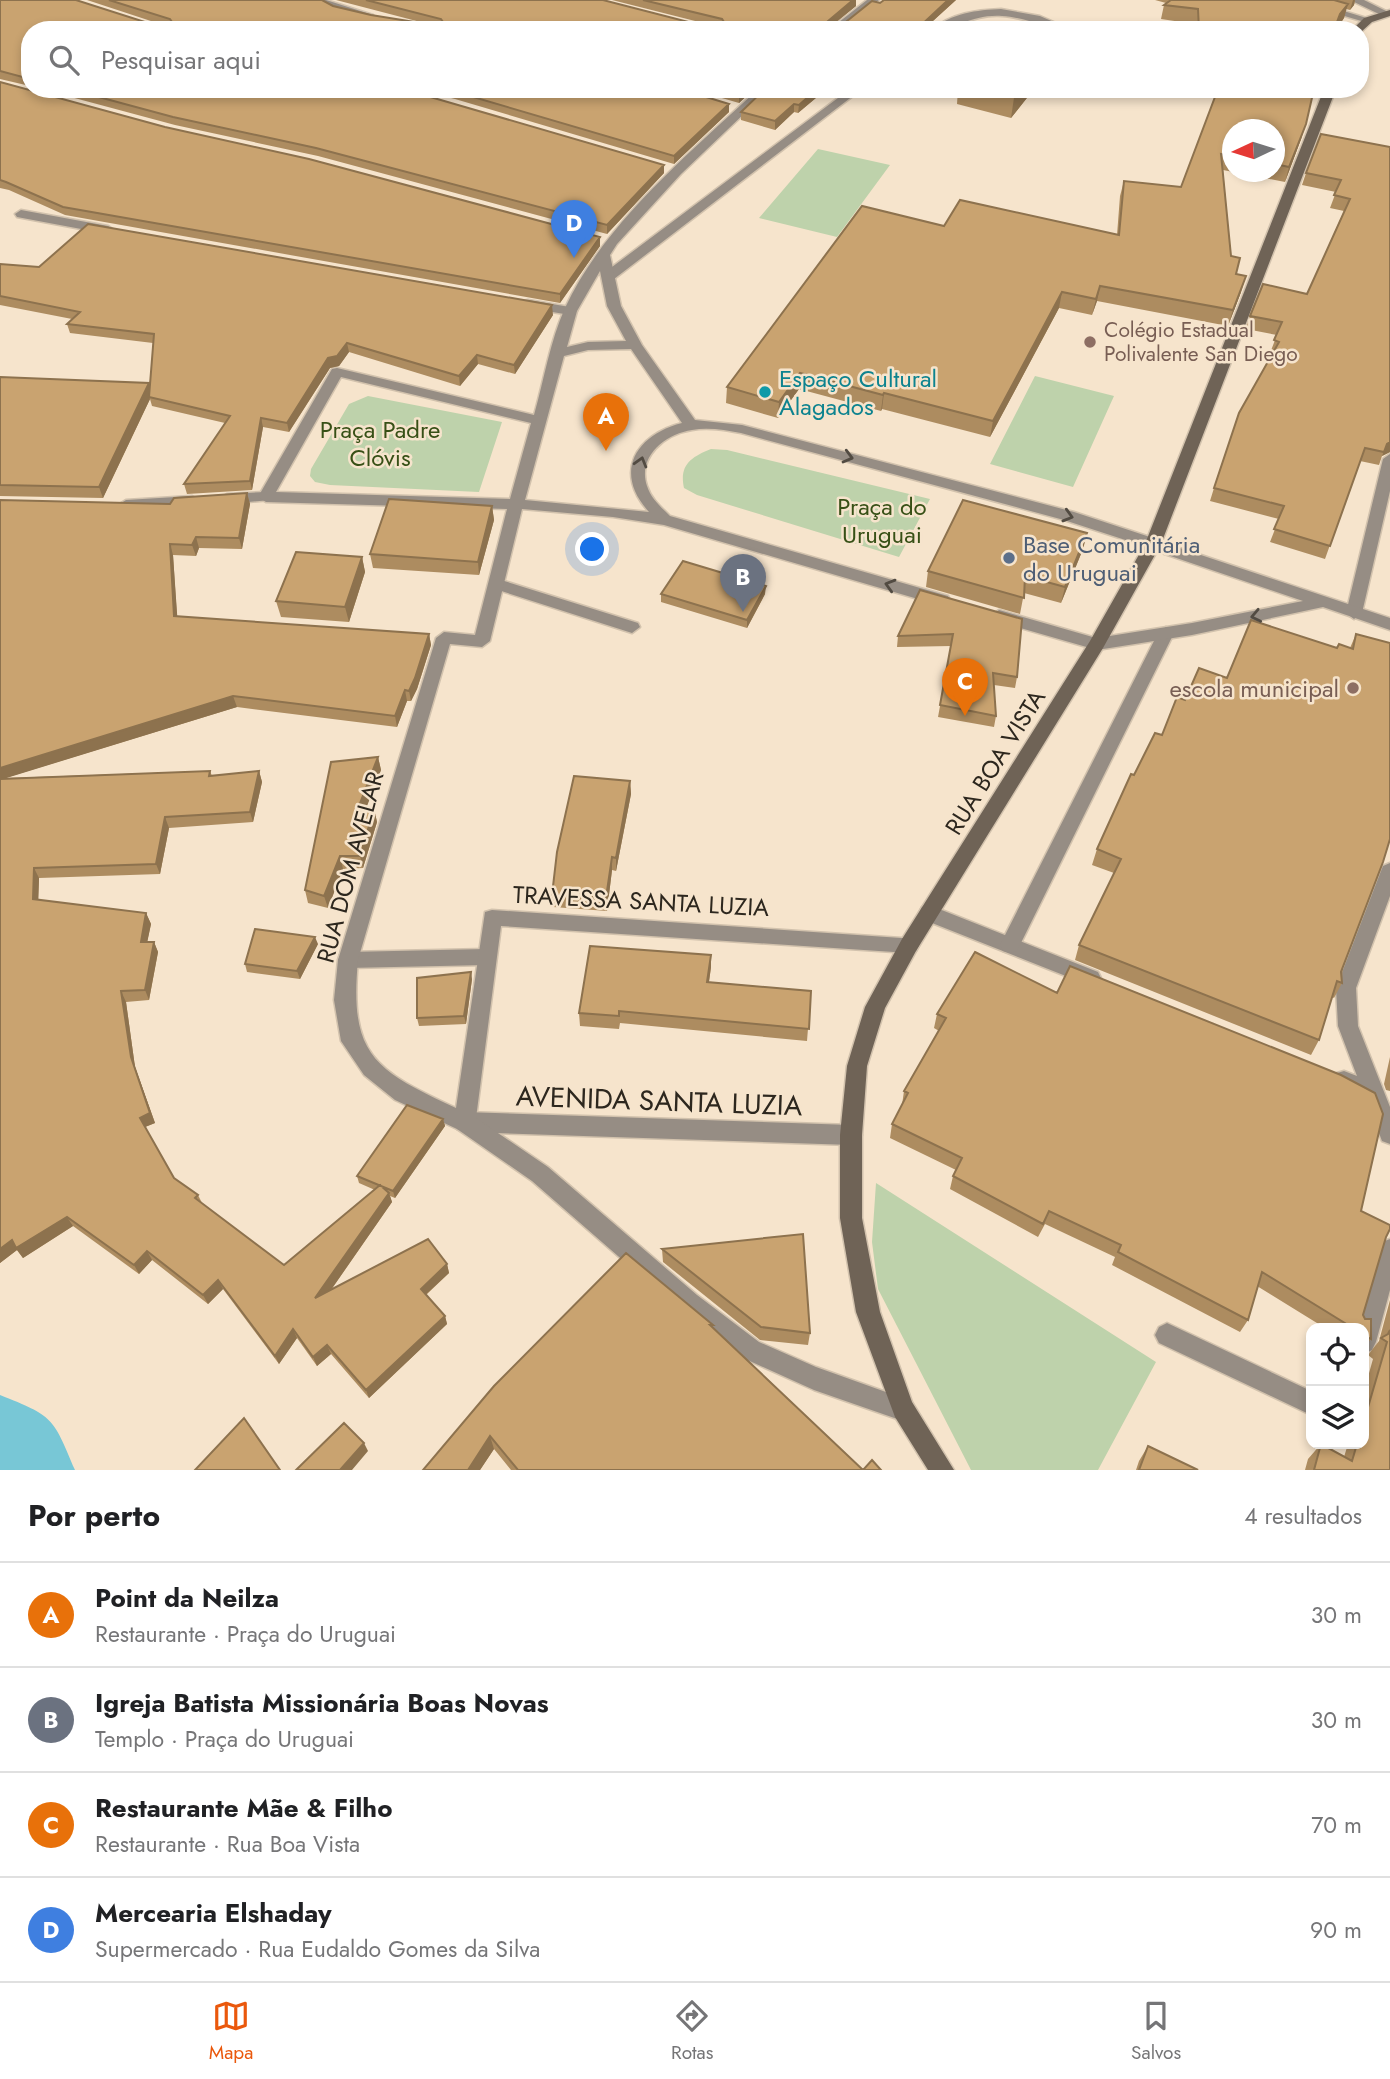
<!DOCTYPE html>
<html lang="pt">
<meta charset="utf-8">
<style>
:root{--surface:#fff;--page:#f2f2f2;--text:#202124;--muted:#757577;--line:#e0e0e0;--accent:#ea580c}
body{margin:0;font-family:Jost,sans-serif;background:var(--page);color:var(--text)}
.controls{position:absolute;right:21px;bottom:21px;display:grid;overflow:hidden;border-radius:14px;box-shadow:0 4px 10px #0003}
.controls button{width:63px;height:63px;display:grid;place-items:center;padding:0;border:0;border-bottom:2px solid var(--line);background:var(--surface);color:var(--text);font:35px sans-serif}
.compass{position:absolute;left:1222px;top:119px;width:63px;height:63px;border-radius:50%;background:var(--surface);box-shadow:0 4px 10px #0003;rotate:266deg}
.you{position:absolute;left:593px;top:550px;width:24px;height:24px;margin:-18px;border:5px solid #fff;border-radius:50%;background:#1a73e8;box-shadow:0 0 0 10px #1a73e833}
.badge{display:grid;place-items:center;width:46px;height:46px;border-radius:50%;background:var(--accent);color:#fff;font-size:23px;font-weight:700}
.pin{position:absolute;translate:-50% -58px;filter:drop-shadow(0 2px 4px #0008)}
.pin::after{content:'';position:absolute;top:37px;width:24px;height:21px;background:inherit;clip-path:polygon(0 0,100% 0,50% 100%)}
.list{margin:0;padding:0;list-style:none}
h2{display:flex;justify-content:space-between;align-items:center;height:91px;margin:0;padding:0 28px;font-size:30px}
h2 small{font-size:23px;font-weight:400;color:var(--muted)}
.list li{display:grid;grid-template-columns:46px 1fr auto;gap:21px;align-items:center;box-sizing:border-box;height:105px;padding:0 28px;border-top:2px solid var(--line)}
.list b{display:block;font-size:26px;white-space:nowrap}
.list p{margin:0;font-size:23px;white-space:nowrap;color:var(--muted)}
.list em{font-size:23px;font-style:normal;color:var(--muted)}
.icon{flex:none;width:38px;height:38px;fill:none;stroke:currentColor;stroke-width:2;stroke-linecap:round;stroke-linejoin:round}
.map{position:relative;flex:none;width:1390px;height:1470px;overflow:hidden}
.search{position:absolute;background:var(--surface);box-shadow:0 4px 10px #0003;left:21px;right:21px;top:21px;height:77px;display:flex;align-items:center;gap:18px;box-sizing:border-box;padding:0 24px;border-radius:28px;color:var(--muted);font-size:26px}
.sheet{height:511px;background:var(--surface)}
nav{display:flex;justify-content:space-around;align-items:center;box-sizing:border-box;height:98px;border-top:2px solid var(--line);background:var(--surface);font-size:19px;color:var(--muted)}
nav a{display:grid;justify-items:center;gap:4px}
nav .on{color:var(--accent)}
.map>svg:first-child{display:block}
.green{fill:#bed2ab}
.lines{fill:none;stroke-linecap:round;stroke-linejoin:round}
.river{fill:#78c7d6;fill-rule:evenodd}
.service-casing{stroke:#d2c2ad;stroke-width:3}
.minor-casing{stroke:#d2c2ad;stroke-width:3}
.tertiary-casing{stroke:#d2c2ad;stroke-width:3}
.secondary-casing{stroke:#d2c2ad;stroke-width:3}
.service{fill:#968d84;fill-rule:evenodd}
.minor{fill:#968d84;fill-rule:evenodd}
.tertiary{fill:#968d84;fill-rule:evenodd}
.secondary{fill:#6f6356;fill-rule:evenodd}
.wall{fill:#ad8c60;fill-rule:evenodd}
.shaded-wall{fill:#8d724e}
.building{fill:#c9a370;stroke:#8d724e;stroke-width:2}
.oneway{stroke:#524b42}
.education-dot{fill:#8d6e63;stroke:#f6e4cc;stroke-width:2.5}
.culture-dot{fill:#0f9aa8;stroke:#f6e4cc;stroke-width:2.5}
.service-dot{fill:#5c6f8a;stroke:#f6e4cc;stroke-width:2.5}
.labels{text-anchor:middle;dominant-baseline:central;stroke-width:5;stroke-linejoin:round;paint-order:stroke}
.far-education-label{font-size:21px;fill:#785e54;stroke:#f6e4cc;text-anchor:start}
.culture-label{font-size:24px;fill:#0d838f;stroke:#f6e4cc;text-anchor:start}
.park-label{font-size:24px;fill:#375016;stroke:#f6e4cc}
.service-label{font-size:24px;fill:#4e5e75;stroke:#f6e4cc;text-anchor:start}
.education-label{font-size:24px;fill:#785e54;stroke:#f6e4cc;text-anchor:end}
.street-label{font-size:24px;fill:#2d271e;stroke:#f6e4cc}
.near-street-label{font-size:28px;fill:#2d271e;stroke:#f6e4cc}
</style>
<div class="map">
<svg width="1390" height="1470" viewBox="0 0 1390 1470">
<rect width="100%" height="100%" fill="#f6e4cc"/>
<path class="green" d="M818,149l72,16 -53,72 -78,-19z
M1035,376l79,20 -41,91 -83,-23z
M368,396l134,26 -23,70 -149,-7 -15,-3 -5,-6 1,-7 38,-65z
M711,449l16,1 203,49 -31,58 -202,-62 -13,-7c-5,-23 7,-31 27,-39z
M876,1183l280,179 -58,108h-127l-93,-181 -6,-47z"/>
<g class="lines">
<path class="river" d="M0,1395c53,21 53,22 75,75h-75z"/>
<g class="service-casing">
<path id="service" d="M1291,0h17l65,20 -5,3z
M1350,0h14l26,13 -9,2z
M1001,9l39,7 32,14c-24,0 -46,-13 -70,-14 -30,-2 -47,14 -70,14 19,-17 45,-20 69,-21z
M850,89h12l-248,190h-10v-6z
M21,210l87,16 6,4 -6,4 -91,-17 -2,-3z
M528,300l42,7 7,4 -7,4 -47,-8v-6z
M266,492l5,2 3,3 -3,3 -44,4 -8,-5 8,-5z
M192,496l8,5 -3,3 -71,6 -8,-5 8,-5z
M498,579l140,44 2,4 -8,6 -140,-45 -2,-4z
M1390,863v33l-34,92 2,38 32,81v37l-8,-3 -16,-42 -29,-12 -3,-7 3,-7 7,-2 13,5 -19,-50 -2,-38 45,-117 2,-5z
M929,905l169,67 3,6 -3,6 -7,2 -169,-67 -3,-6 3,-6z
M486,949l7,2 3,6 -3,6 -7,2 -138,3 -7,-2 -3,-6 3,-6 7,-2z
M465,1112l386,13 8,3 3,7 -3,7 -8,3 -386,-13 -8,-3 -3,-7 3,-7z
M1390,1239v51l-14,52 -4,8 -8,4v-26h-8l23,-78 3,-8z
M1167,1323l144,68v24l-152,-72 -4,-8 4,-8z"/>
</g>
<g class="minor-casing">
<path id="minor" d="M310,0h16l47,15 -5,3z
M867,0h12l-38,30h-12z
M758,89h12l-89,85 -64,70 -7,11 11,51 21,39 53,75 47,5 332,87 85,28 2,4 -8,5 -89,-29 -323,-87c-16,-3 -33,-6 -49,-3 -27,4 -55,27 -45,56 4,13 15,22 23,30l278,80 2,4 -2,4 -6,2 -278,-81 -51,-8 -91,-8 -32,132 -8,6 -32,-3 -92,316c-9,95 16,110 98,148l29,-196 7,-2 424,29 3,6 -3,6 -7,2 -408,-27 -25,192 72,49 149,128 62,47 57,25 95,34 4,8 -4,8 -8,4 -89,-31 -71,-32 -62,-47 -149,-130 -75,-52 -62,-29 -31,-25 -23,-34 -7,-41 4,-40 98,-322 8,-6 31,3 32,-126 -241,-7 -8,-5 74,-128 5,-1 197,47c10,-35 16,-74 31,-107 39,-85 126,-156 193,-219zM600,271l7,35 19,35 -38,1 -21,5 10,-36zM631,349l51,74c-47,12 -69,50 -33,89l-124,-12 39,-144 24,-6zM341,377l190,46 -21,76 -234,-7z
M1390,454v37l-28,122 -8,6 -8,-6 37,-154z
M999,610l104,30 2,4 -8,6 -104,-30 -2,-4z
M1166,627l8,6 -157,318 -7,2 -7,-2 -3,-6 3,-6 155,-306z"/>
</g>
<g class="tertiary-casing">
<path id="tertiary" d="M1153,539l237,79v12l-67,-23 -131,28 -95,15 -6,-2 -2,-4 2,-4 6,-2 95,-15 111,-22 -156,-53 -2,-4z"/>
</g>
<g class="secondary-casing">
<path id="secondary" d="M1390,10v6l-18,6 -11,10 -1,-2h-8l12,-12z
M1324,89h12l-175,455 -58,104 -187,303 -31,57 -18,58 -5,69v83l18,94 32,90 42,68h-26l-33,-53 -39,-105 -16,-94v-83l7,-69 18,-59 37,-68 188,-298 55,-97z"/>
</g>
<use href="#service" class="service"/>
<use href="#minor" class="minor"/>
<use href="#tertiary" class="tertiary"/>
<use href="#secondary" class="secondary"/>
</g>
<path class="wall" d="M0,0l151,24h9l-73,-24h235l11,6 38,9 57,9 -92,-24h267l97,25 7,-1 -95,-24h244v6l-23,19h9l42,-25h72l-33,30h-893v56l-30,-7z
M1155,0h200l-1,5 -4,5 -4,-1 -2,9 -8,12h-141v-6l-34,-5 3,-14 2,-2z
M0,82l165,45 435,110v9l-40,57 -495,-88 -56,-25 -9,-2z
M41,89h362l261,84 -57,61 -289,-78 -143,-31z
M415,89h265l49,15v8l-55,52 -219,-65z
M691,89h63l-15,14z
M765,89h78l-7,7 -13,-4 -25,21 -4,-1 -19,18 -34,-10v-8z
M958,89h76l-23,29 -54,-14z
M1205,89h109l-13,50 -16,43 -62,-12 8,86 10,36 -13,34 -131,-25 -5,14 -33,-7 -69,129 -108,-28 -1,2 -82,-22 -21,29 -52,-15 1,-16 217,-161 173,9 3,-39 4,-15 57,6 34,-90 -11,-2zM1233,130h42v42h-42z
M1390,147v305l-8,4 -3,9 -19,-4 -35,98 -55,-17 9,-23 -69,-18 4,-13 58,-134 -2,-1 7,-18 -31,-6 4,-13 57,-22 37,-83 -14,-3 6,-16 -34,-7 4,-12z
M0,264l553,51 -38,59 -37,-10 -18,22 -111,-34 -10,14 -9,2 -41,64 -26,-5 -11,63 -65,4 -3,-10 41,-61 -73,-17 -2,-7 -47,99 -103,-2v-119l150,9 3,-43 -83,-10 -3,-9 5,-5 -72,-14z
M247,493l3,11 -8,45 -43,-1 -3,8 -23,-1 4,62 252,17 2,11 -14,44 -6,12h-4l-10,26 -160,-20 -232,71 205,-7 2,5 47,-5 3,11 -9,40 -84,6 -9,46 -121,4 -1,22 108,13 5,11 -4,18h7l4,10 -9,48 -23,2 9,65 20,56 -10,4 29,51 24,17 4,8 82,62 91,-75 -16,-7 -2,-7 50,-71 36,14 2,7 -50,72 -5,-2 2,6 -61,88 97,-51 19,25 2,9 -23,22 19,21 2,8 -78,74 -38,-44 -14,12 -20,-28 -18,26 -56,-75 -15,15 -56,-44 -13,14 -66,-48 -50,32 -6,-8 -17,13v-763l170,4 4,-6z
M492,506l2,14 -15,55 -106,-7 -3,-14z
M1087,533l-4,16 -22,54 -37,-10 -4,21 -94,-27 2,-16z
M362,557l3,15 -16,50 -68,-5 -5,-16z
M920,590l97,87 -2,11 -21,-3 2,31 -2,11 -56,-10 13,-71 -54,1 1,-11z
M661,594h104l-18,34 -86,-26z
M1356,634l-14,349 -8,15 -2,-1 -13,43 -8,15 -236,-95 4,-15 35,-72 -22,-8 5,-16 37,-74 51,-75 42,-22 110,-30h13z
M378,757l3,13 -16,40 9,-1 3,13 -14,46 -20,1 -15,39 -20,-5 -3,-13z
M630,781l1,13 -15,77 -4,-1 -5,41 -54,-4 -1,-12z
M318,944l-18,35 -53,-7 -2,-8z
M711,967l-2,15 102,9 -4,50 -187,-18 -1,6 -39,-3 -1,-13z
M472,979l-6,45 -47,2 -2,-8z
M937,1014l424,197 25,26 -23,78 8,24 -7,9v-20h-39l-68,-42 -9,34 -8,12 -128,-67 3,-8 -70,-33 -7,13 -88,-48 3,-13 3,-6 -66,-32 2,-14 10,-19 2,-14 35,-60 -5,-3z
M1390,1057v34l-4,-1 -2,-6z
M662,1249l148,84 -2,12 -48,-5 -97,-78z
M1390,1300v170h-85l3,-11 13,-15 23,13 4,-13h16v-53l9,-32 -5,-4 11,-14z
M713,1325v2l150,143h-352l-17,-21 -14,21h-57l71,-84z
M1148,1446l50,24h-62l3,-9z"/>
<path class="shaded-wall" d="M853,0h3v6l-30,24 1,-8z
M948,0h8l-33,30h-7z
M1353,0h2l-1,5 -4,5z
M1348,4l-4,14 -8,12h-2l6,-16z
M745,89h9l-15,14v-8z
M817,89h6v3l-25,21 1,-8z
M836,89h7l-7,7z
M1017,89h17l-23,29 4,-27z
M729,104v8l-55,52v-8z
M794,104v8l-19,18v-9z
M1306,124l-5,15 -16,43 4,-15z
M664,165v8l-57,61v-9z
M600,237v9l-40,57v-9z
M1246,276l-5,16 -13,34 5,-16z
M1100,286l-3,15 -5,14 4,-16z
M1062,292l-3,16 -69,129 3,-16z
M552,305l1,10 -38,59 -1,-9z
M347,343l2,9 -10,14 -9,2 -41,64 -2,-9 41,-65z
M477,355l1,9 -18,22 -1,-10z
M800,373l-1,16 -21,29 1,-16z
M149,383l3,11 -3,3 1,2 -47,99 -4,-11z
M884,393l-2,16 -1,2 2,-16z
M261,418l2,9 -11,63 -2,-9z
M1390,442v10l-8,4 5,-12z
M247,493l3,11 -8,45 -3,-11z
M492,506l2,14 -15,55 -1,-13z
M1087,533l-4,16 -22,54 4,-16z
M196,537l3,11 -3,8 -4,-11z
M170,544l3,11 5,72 -4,-11z
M362,557l3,15 -16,50 -4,-15z
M766,586l-1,8 -18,34v-8z
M429,634l2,11 -14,44 -6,12 -2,-10z
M405,690l2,11 -10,26 -2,-11z
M233,696l4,11 -237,73v-12z
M378,757l3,13 -21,54 -3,-13z
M259,771l3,11 -9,40 -3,-10z
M630,781l1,13 -15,77v-13z
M374,809l3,13 -14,46 -3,-12z
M165,817l4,11 -9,46 -4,-10z
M340,856l3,13 -15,39 -4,-12z
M612,857v13l-5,41 -1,-13z
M34,868l5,10 -1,32 -5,-11z
M146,913l5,11 -6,29 -4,-11z
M315,937l3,7 -18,35 -3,-8z
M154,942l4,10 -9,48 -4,-10z
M711,955v12l-4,28v-13z
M471,972l1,7 -6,45 -2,-8z
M121,991l5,11 9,65 20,56 -10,4 -5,-9z
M443,1119l2,7 -50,72 -2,-7z
M389,1193l3,9 -73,105 -4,-9z
M67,1217l6,9 -50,32 -6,-8 -17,13v-14l12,-9z
M147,1251l5,9 -13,14 -5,-9z
M447,1264l2,9 -26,24 -2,-8z
M218,1280l5,9 -15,15 -5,-9z
M445,1316l2,8 -78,74 -3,-8z
M293,1329l4,9 -18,26 -4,-8z
M327,1345l4,9 -14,12 -4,-9z
M490,1436l4,13 -14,21h-12z
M364,1443l4,8 -16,19h-12z"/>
<path class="building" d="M0,0h76l75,24 21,-2 -2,-3 -61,-19h213l11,6 38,9 56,9 16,-2 -2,-3 -75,-19h237l97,25 24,-3 -2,-3 -79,-19h210l-26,22 2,3h13l30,-24 8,2 4,-3h64l-32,30h-886v49l-30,-8z
M1171,0h163l14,4 -8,10 -6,16h-135l-1,-21 -34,-4z
M1006,25l23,5h-27z
M0,82l165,45 144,32 291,78 -40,57 -497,-87 -57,-25 -6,-2z
M69,89h334l261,76 -57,60 -291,-77 -143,-31z
M446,89h234l49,15 -55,52z
M720,89h25l-6,6z
M765,89h52l-18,16 -5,-1 -19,17 -34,-9z
M1218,89h96l-8,35 -17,43 -14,-3v-34h-42v26l-12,-2 10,102 9,2 -4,16 10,2 -13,34 -133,-24 -4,13 -34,-7 -69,129 -109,-28 -1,2 -83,-22 -21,29 -52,-15 135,-181 82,20 16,-26 159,35 5,-54 57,6z
M1321,134l69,13v295l-3,2 -3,8 -19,-4 -35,98 -56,-17 10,-23 -70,-18 25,-75 40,-71 -5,-2 8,-18 -32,-6 13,-32 44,10 43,-95 -16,-4 7,-15 -35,-7z
M88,224l464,81 -38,60 -37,-10 -18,21 -112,-33 -10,13 -9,2 -41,65 -26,-5 -11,63 -66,3 46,-68 -81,-19 5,-63 -87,-10 13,-12 -80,-16v-32l39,3z
M0,377l149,6 -50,104 -99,-2z
M247,493l-8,45 -43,-1 -4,8 -22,-1 4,72 255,18 -14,44 -6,13 -4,-1 -10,26 -162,-20 -233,72v-268l170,4 4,-6z
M389,499l103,7 -14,56 -108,-8z
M963,500l124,33 -22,54 -40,-11 -1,22 -96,-27z
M296,552l66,5 -17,50 -69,-6z
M683,561l83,25 -19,34 -86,-26z
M920,590l102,29 -5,58 -24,-4 3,43 -56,-11 13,-71 -55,2z
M1251,620l86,28 2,-4 14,5 3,-15 34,9v196l-7,23 -42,110 1,11 -5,-2 -18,59 -240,-95 42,-86 -24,-10 34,-75 3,1 21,-42 7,2 15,-38 8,3 14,-32 28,10z
M378,757l-21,54 17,-2 -14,47h-20l-16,40 -19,-6 26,-128z
M210,771l-1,5 50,-5 -9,41 -85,5 -9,47 -122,4 -1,31 113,14 -5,29h13l-9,48 -24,1 10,66 19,56 -10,5 34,60 24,17 -3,3 89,67 96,-80 9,8 -74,105 113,-59 19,25 -26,25 24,27 -79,74 -39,-45 -14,12 -20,-28 -18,27 -57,-76 -15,15 -56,-44 -13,14 -67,-48 -51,31 -4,-8 -12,9v-470z
M574,776l56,5 -14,77 -4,-1 -6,41 -54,-3 5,-43z
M255,929l60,8 -18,34 -52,-7z
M590,946l121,9 -4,27 104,9 -2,38 -190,-18v5l-40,-3z
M975,952l82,41 13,-27 271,109 34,18 8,21 -22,97 29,14v4l-4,8 -23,78 2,4h6v20l-7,-4v-7h-11l-91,-56 -14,48 -130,-68 3,-7 -72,-34 -6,13 -90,-48 9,-18 -70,-34 16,-31 -4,-2 42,-73 -9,-4z
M471,972l-7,44 -47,2v-40z
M407,1105l36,14 -50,72 -36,-15z
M803,1234l7,99 -49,-6 -99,-78z
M626,1253l87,72h-3l153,145h-345l-28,-34 -22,34h-45l71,-84z
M1390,1330v140h-76l7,-26 31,17 5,-17h7v-23l23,-79 -6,-4 7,-4z
M244,1418l36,52h-85z
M344,1423l20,20 -24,27h-44z
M1148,1446l50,24h-59z
M872,1460l9,10h-18z"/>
<defs><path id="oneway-chevron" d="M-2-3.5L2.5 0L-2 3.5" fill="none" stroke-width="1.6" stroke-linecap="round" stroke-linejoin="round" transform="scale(1.75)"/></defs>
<g class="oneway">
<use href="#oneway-chevron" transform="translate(848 457) rotate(15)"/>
<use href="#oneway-chevron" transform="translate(641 462) rotate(-74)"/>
<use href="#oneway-chevron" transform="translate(1068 516) rotate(16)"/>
<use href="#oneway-chevron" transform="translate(890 585) rotate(-164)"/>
<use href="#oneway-chevron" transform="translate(1256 616) rotate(168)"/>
</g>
<g class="education-dot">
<circle cx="1090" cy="342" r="7"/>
<circle cx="1353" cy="688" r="7"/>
</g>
<circle class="culture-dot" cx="765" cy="392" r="7"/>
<circle class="service-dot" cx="1009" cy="558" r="7"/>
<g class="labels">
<g class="far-education-label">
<text x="1104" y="330">Colégio Estadual<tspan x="1104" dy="24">Polivalente San Diego</tspan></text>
</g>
<g class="culture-label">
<text x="779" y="378">Espaço Cultural<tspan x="779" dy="28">Alagados</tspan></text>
</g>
<g class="park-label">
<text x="380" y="429">Praça Padre<tspan x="380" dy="28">Clóvis</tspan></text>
<text x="882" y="506">Praça do<tspan x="882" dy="28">Uruguai</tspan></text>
</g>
<g class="service-label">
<text x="1023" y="544">Base Comunitária<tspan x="1023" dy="28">do Uruguai</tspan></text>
</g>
<g class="education-label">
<text x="1339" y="688">escola municipal</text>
</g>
<g class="street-label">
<text transform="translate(995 762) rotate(-58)">RUA BOA VISTA</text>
<text transform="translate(350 867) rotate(-75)">RUA DOM AVELAR</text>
<text transform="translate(641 901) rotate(3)">TRAVESSA SANTA LUZIA</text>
</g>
<g class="near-street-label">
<text transform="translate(659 1101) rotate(2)">AVENIDA SANTA LUZIA</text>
</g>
</g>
</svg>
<div class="controls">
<button><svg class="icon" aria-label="locate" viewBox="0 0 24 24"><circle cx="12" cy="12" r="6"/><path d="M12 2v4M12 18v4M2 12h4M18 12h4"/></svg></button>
<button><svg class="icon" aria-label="layers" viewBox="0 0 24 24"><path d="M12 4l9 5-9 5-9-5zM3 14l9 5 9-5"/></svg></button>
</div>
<svg class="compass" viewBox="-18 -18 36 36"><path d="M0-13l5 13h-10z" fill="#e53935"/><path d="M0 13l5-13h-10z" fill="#757577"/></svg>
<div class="you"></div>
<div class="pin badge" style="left:606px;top:451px;background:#e8710a">A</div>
<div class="pin badge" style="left:743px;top:612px;background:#6b7280">B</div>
<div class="pin badge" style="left:965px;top:716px;background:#e8710a">C</div>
<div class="pin badge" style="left:574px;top:258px;background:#3f7fe0">D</div>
<div class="search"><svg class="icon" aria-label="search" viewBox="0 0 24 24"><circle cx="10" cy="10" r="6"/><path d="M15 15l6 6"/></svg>Pesquisar aqui</div>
</div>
<section class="sheet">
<h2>Por perto<small>4 resultados</small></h2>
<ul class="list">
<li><span class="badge" style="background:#e8710a">A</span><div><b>Point da Neilza</b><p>Restaurante · Praça do Uruguai</p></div><em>30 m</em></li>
<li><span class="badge" style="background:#6b7280">B</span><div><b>Igreja Batista Missionária Boas Novas</b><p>Templo · Praça do Uruguai</p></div><em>30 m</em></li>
<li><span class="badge" style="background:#e8710a">C</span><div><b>Restaurante Mãe &amp; Filho</b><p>Restaurante · Rua Boa Vista</p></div><em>70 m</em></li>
<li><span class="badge" style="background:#3f7fe0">D</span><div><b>Mercearia Elshaday</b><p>Supermercado · Rua Eudaldo Gomes da Silva</p></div><em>90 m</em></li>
</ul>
</section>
<nav>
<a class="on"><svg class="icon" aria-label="map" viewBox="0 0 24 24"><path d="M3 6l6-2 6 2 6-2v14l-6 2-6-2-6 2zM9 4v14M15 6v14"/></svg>Mapa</a>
<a><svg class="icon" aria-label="directions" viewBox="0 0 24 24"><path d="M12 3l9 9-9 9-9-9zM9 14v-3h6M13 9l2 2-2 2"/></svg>Rotas</a>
<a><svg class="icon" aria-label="saved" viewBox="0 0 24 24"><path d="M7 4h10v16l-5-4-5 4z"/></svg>Salvos</a>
</nav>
